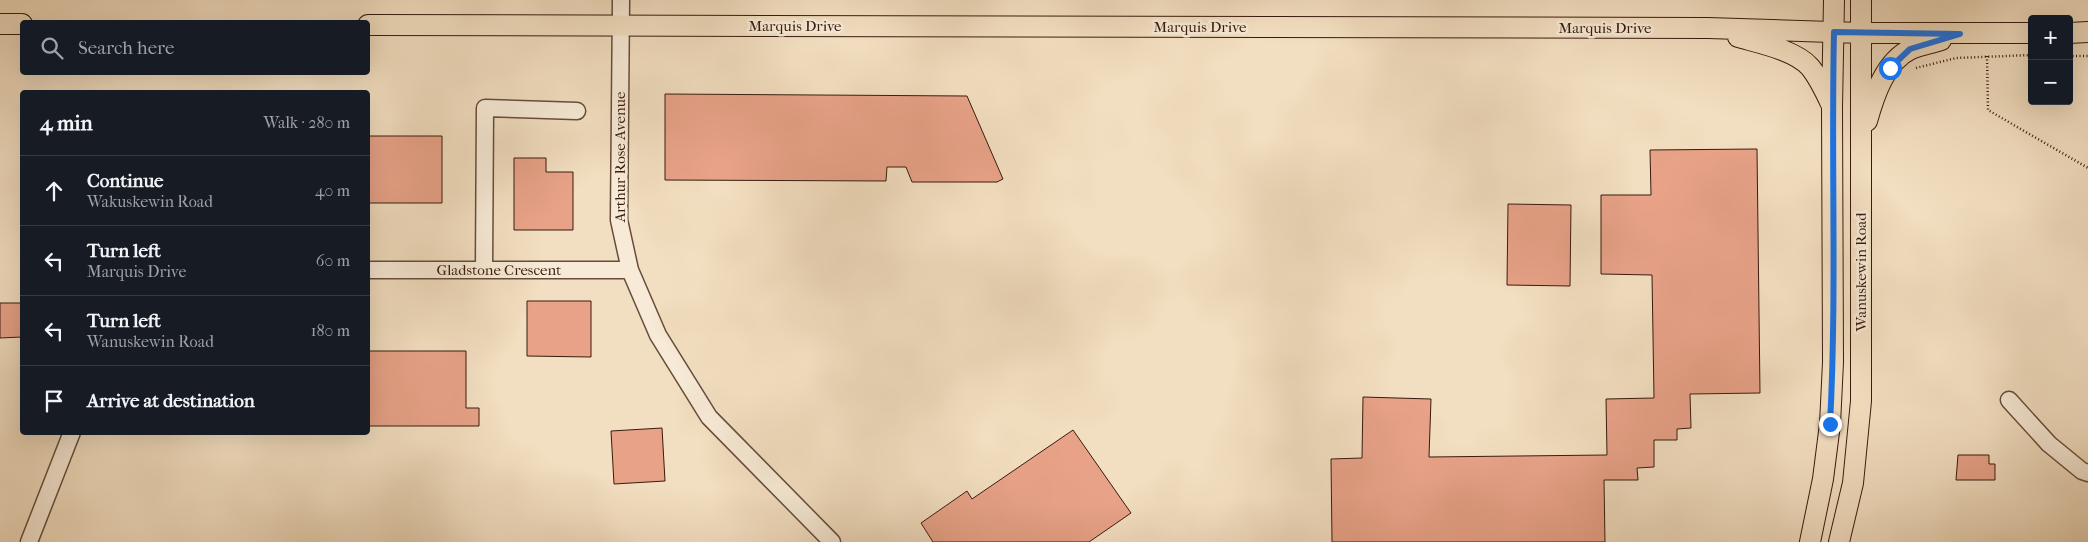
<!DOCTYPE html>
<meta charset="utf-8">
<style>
:root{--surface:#171b24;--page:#20242c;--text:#f1f3f6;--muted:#9ea1a6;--line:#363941}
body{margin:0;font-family:"IM FELL French Canon",serif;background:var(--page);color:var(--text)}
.controls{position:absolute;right:15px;top:15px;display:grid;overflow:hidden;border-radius:5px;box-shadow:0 5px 20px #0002}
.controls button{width:45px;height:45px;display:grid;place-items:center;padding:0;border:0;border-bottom:1px solid var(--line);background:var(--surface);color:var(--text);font:25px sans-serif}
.stop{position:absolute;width:15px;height:15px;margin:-11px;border:4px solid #1a73e8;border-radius:50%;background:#fff}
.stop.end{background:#1a73e8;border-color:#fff;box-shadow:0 1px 5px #0008}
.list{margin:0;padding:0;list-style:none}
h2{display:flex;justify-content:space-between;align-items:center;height:65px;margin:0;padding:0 20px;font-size:21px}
h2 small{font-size:16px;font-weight:400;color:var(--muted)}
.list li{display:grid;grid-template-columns:32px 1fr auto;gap:15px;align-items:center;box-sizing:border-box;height:70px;padding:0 20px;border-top:1px solid var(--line)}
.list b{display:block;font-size:19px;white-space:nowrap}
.list p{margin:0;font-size:16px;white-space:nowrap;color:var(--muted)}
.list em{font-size:16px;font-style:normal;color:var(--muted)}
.icon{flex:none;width:28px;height:28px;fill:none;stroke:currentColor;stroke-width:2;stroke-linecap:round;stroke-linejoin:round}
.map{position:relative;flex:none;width:2088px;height:542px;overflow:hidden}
.search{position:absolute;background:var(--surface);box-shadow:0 5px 20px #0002;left:20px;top:20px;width:350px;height:55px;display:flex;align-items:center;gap:12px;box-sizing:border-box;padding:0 18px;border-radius:5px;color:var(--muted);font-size:19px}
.panel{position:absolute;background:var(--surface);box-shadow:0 5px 20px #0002;left:20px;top:90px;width:350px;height:345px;border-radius:5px}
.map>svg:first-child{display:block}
.building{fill:#e8a288;stroke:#381b0d}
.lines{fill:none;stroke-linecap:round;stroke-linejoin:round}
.minor-casing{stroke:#664c3a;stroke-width:19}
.major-casing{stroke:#381b0d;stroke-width:22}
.path{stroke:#381b0d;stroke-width:2.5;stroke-dasharray:1 2.5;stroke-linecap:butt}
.minor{stroke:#f7ead6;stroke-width:16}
.major{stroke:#f2dec0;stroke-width:20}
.route{stroke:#1a73e8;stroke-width:6}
.labels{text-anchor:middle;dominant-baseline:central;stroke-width:5;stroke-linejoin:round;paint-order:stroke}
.street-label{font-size:15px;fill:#381b0d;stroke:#f7ead6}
</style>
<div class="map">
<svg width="2088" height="542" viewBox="0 0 2088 542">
<rect width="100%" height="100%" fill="#f2dec0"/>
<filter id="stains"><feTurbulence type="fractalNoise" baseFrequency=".004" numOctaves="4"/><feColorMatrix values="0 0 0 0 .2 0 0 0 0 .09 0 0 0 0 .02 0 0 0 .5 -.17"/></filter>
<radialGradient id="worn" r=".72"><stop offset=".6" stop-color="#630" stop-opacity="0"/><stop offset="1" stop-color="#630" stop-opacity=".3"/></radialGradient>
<path class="building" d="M665,94l302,2 36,83 -6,3h-85l-6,-15h-19l-1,14 -221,-1z
M368,136h74v67h-74z
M1757,149l3,244 -70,1 1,34 -14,1v11h-23v27l-17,1 1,12h-34l1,62h-273l-1,-83 31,-1 1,-61 68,2 -2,58 178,-2 -1,-56 48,-1 -2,-123 -51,-1v-79h50l-1,-45z
M514,158h32v14h27v58h-59z
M1508,204l63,1 -1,81 -63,-1z
M527,301h64v56l-64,-1z
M0,303h22v34l-22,1z
M368,351h98v57h13v18h-111z
M662,428l3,53 -51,3 -3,-53z
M1073,430l58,83 -42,29h-156l-12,-19 46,-32 5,8z
M1958,455h31v9h6v16h-39z"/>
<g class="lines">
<g class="minor-casing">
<path id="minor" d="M621,0l-2,220 11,50 28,65 51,82 123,125
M368,270h262
M484,270l1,-162 92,3
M2009,400l40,44 33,27 6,2
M29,542l43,-110"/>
</g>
<g class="major-casing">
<path id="major" d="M0,24h22
M368,25l1340,3 154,5h170
M2069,33l19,-1
M1738,37c21,6 57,13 72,30 9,11 15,24 21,37
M1867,121c7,-25 18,-60 44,-72 9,-4 21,-6 30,-9
M1810,542l13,-63 7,-55 3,-62 -1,-255 2,-107
M1839,542l14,-59 8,-82v-401"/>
</g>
<path class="path" d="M1987,56l1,54 100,58
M2069,56h19
M1916,68l40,-10 76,-3"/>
<use href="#minor" class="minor"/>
<use href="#major" class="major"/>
</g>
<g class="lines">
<path class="route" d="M1830,424c7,-131 1,-261 4,-392l126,2 -50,15 -20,19"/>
</g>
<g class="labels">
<g class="street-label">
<text x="795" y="26">Marquis Drive</text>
<text x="1200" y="27">Marquis Drive</text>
<text x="1605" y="28">Marquis Drive</text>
<text transform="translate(620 157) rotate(-90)">Arthur Rose Avenue</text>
<text x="499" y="270">Gladstone Crescent</text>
<text transform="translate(1861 272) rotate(-90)">Wanuskewin Road</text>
</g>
</g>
<rect width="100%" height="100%" filter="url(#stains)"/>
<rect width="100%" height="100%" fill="url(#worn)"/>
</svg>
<div class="controls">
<button>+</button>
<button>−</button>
</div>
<div class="stop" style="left:1890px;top:68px"></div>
<div class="stop end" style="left:1830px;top:424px"></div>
<div class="search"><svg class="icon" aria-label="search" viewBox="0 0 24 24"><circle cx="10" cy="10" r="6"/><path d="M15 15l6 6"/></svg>Search here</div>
<section class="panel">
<h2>4 min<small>Walk · 280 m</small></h2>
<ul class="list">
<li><svg class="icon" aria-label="ahead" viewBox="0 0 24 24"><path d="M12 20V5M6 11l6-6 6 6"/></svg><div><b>Continue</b><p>Wakuskewin Road</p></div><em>40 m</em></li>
<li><svg class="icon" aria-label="left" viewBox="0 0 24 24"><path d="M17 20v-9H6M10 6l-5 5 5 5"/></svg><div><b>Turn left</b><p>Marquis Drive</p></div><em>60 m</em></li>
<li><svg class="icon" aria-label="left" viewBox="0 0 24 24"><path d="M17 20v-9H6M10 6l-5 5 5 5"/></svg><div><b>Turn left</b><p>Wanuskewin Road</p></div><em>180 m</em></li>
<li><svg class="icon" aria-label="arrive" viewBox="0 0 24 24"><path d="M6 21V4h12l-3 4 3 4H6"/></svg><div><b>Arrive at destination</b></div></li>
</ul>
</section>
</div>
